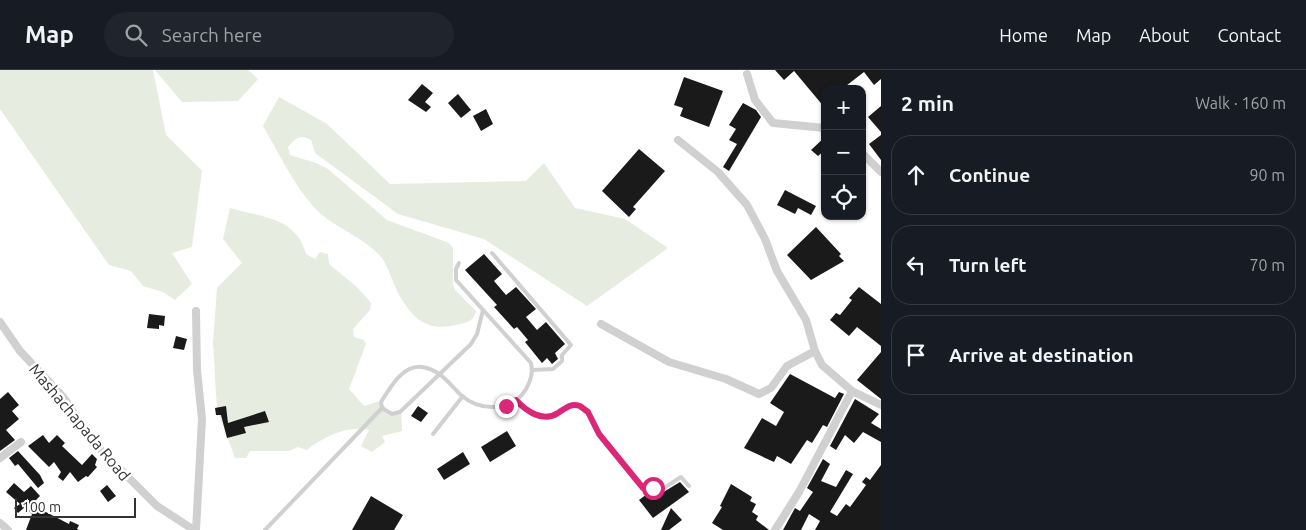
<!DOCTYPE html>
<meta charset="utf-8">
<style>
:root{--surface:#171b24;--page:#20242c;--text:#f1f3f6;--muted:#9ea1a6;--line:#363941}
body{margin:0;font-family:Ubuntu,sans-serif;background:var(--page);color:var(--text)}
.controls{position:absolute;right:15px;top:15px;display:grid;overflow:hidden;border-radius:10px;box-shadow:0 1px 4px #0004}
.controls button{width:45px;height:45px;display:grid;place-items:center;padding:0;border:0;border-bottom:1px solid var(--line);background:var(--surface);color:var(--text);font:25px sans-serif}
.scale{position:absolute;left:15px;bottom:12px;width:121px;box-sizing:border-box;padding-left:5px;border:2px solid #333;border-top:0;font-size:14px;line-height:18px;white-space:nowrap;color:#333;-webkit-text-stroke:4px #fff;paint-order:stroke}
.stop{position:absolute;width:15px;height:15px;margin:-11px;border:4px solid #db2777;border-radius:50%;background:#fff}
.stop.end{background:#db2777;border-color:#fff;box-shadow:0 1px 5px #0008}
.list{margin:0;padding:0;list-style:none}
h2{display:flex;justify-content:space-between;align-items:center;height:65px;margin:0;padding:0 20px;font-size:21px}
h2 small{font-size:16px;font-weight:400;color:var(--muted)}
.list li{display:grid;grid-template-columns:32px 1fr auto;gap:15px;align-items:center;box-sizing:border-box;height:80px;margin:0 10px 10px;padding:0 10px;border:1px solid var(--line);border-radius:20px}
.list b{display:block;font-size:19px;white-space:nowrap}
.list em{font-size:16px;font-style:normal;color:var(--muted)}
.icon{flex:none;width:28px;height:28px;fill:none;stroke:currentColor;stroke-width:2;stroke-linecap:round;stroke-linejoin:round}
.map{position:relative;flex:none;width:881px;height:460px;overflow:hidden}
header{display:flex;align-items:center;gap:30px;box-sizing:border-box;height:70px;padding:0 25px;background:var(--surface);border-bottom:1px solid var(--line)}
header strong{font-size:24px}
nav{display:flex;gap:28px;margin-inline-start:auto;font-size:18px}
.search{width:350px;height:45px;background:var(--page);display:flex;align-items:center;gap:12px;box-sizing:border-box;padding:0 18px;border-radius:28px;color:var(--muted);font-size:19px}
main{display:flex}
aside{flex:1;background:var(--surface)}
.map>svg:first-child{display:block}
.green{fill:#e6ecdf}
.building{fill:#1a1a1a}
.lines{fill:none;stroke-linecap:round;stroke-linejoin:round}
.service{stroke:#d0d0d0;stroke-width:4}
.minor{stroke:#d0d0d0;stroke-width:8}
.route{stroke:#db2777;stroke-width:6}
.labels{text-anchor:middle;dominant-baseline:central;stroke-width:5;stroke-linejoin:round;paint-order:stroke}
.street-label{font-size:16px;fill:#333;stroke:#fff}
</style>
<header>
<strong>Map</strong>
<div class="search"><svg class="icon" aria-label="search" viewBox="0 0 24 24"><circle cx="10" cy="10" r="6"/><path d="M15 15l6 6"/></svg>Search here</div>
<nav><a>Home</a><a>Map</a><a>About</a><a>Contact</a></nav>
</header>
<main>
<div class="map">
<svg width="881" height="460" viewBox="0 0 881 460">
<rect width="100%" height="100%" fill="#fff"/>
<path class="green" d="M0,0h153l13,65 36,36 -10,76 -20,6 20,31 -17,16 -12,-8 -20,-6 -12,-15 -22,-6 -109,-156z
M155,0h93l10,9 -20,22 -56,1z
M279,27l48,27 63,60 136,-3 18,-18 31,45 50,11 43,29 -81,58 -103,-67 -86,-25 -83,-61 -4,-13c-11,-7 -16,-1 -23,7l2,8 26,8 12,6 59,51 62,23 4,5v37l3,6 20,20c-2,9 -7,11 -16,13 -27,7 -42,1 -57,-23 -10,-13 -12,-31 -22,-44 -15,-19 -51,-31 -67,-50 -21,-23 -35,-54 -51,-81z
M230,138c33,10 66,9 76,46l9,5 5,-7 8,2 1,10 29,24 13,15 -1,7 -17,19 1,8 10,3 2,4 -17,45 15,17 16,-5 10,12 11,-3 1,21 -20,5 3,6 -13,10 -11,-6 8,-16c-21,-5 -46,7 -62,20l-9,-3 -9,4h-39l-4,7h-11l-18,-49 -4,-66 4,-55 25,-25 -19,-24z"/>
<path class="building" d="M775,0h106v9l-7,6 -10,-13 -22,17h-17v19l-31,-37 -10,9z
M684,7l39,14 -14,36 -29,-11 3,-8 -9,-3z
M422,14l11,9 -8,9 6,5 -5,5 -18,-12z
M458,24l13,16 -10,8 -13,-15z
M743,33l13,7 5,7 -32,54 -6,-4 14,-23 -8,-4 7,-11 -7,-4z
M881,36v26l-13,-15z
M486,39l7,15 -12,7 -8,-15z
M881,65v25l-12,-16z
M825,67v13l-7,6 -7,-6z
M639,79l26,22 -32,36 3,2 -7,8 -27,-26z
M785,120l31,16 -5,9 -13,-7 -3,6 -18,-9z
M816,157l25,27 -2,2 5,5 -33,19 -24,-25z
M484,184l18,20 -8,7 12,14 10,-8 20,22 -10,8 11,13 9,-8 19,22 -10,9 3,6 -6,5 -5,-6 -5,5 -17,-21 3,-2 -11,-13 -3,2 -20,-22 3,-2 -32,-35z
M859,217l22,17v42l-24,-19 -8,9 -19,-16 6,-7 4,2 12,-15 -3,-2z
M149,244l16,2 -1,10 -5,-1v4l-12,-1z
M176,266l11,3 -3,11 -11,-2z
M881,282v47l-24,-19z
M790,304l45,24 4,-6 5,2 -17,33 -4,-2 -11,18 -5,-3 -16,24 -14,-8 -3,6 -30,-14 18,-30 14,8 8,-14 -14,-9z
M8,322l11,13 -7,6 7,8 -13,11 9,10 -15,11v-52z
M855,329l24,15 -8,9 10,6v13l-18,-10 -9,11 -9,-8 -9,15 -6,-4z
M226,336l2,17 37,-12 4,11 -25,5 2,6 -19,5 -6,-23h-5l-1,-7z
M418,336l10,7 -7,9 -10,-6z
M507,361l9,15 -26,16 -9,-15z
M43,365l6,8 8,-8 8,8 -3,3 20,19 10,-11 5,5 -2,6 2,2 -9,10 -2,-1 -8,6 -8,-10 -7,9 -5,-4 3,-5 -7,-10 -5,5 -21,-21z
M18,381l22,24 4,8 -6,5 -20,-24 -3,2 -6,-8z
M463,382l7,12 -26,16 -7,-11z
M823,389l7,5 -9,17 15,6 10,-17 7,4 -23,38 7,4 9,-12 4,3 11,-15 5,-7 -4,-3 4,-5 4,3 11,-15v65h-66l5,-9 -11,-7 -8,16h-18l12,-22 5,3 13,-19 -6,-4z
M680,412l9,10 -36,26 -14,-18 8,-6h8l2,2z
M14,413l10,9 7,-6 9,10 -5,5 10,4 -3,5 27,14 1,-3 9,4 -2,4 2,1h-53l6,-16 -7,-7 -7,6 -4,-5 6,-4 -14,-12z
M731,414l21,13 -2,4 6,3 -4,8 6,4 -2,4 13,10h-46l-11,-7 10,-16 -2,-1z
M107,415l9,11 -8,6 -8,-11z
M371,426l32,19 -9,15h-42z
M671,438l11,12 -13,10h-8z"/>
<g class="lines">
<path class="service" d="M492,183l79,92 -9,10v6l-9,8 -21,1
M459,193l-3,6v11l75,83c2,10 0,17 -5,26 -13,22 -45,23 -64,7 -13,-12 -21,-26 -40,-29 -19,-3 -32,21 -41,35l1,6 10,6 8,-2 71,-68 6,-10 6,-24
M515,330c11,11 28,23 43,13 8,-5 12,-10 22,-7l8,7 11,21 46,56h16l20,-13 8,9
M433,364l30,-38
M265,460l117,-122"/>
<path class="minor" d="M747,4l8,26 18,23 52,5
M678,70l40,32 29,33 18,34 12,32 29,49 9,31 7,14 30,26 29,14
M862,83l19,19
M196,241l1,59 5,49 -6,111
M0,252l20,29 44,47 28,43 65,65 37,24
M601,254l68,38 57,17 33,15 12,-6 16,-22 28,-15
M0,388l21,-16
M0,453l8,7
M775,460l24,-38 53,-101"/>
</g>
<g class="lines">
<path class="route" d="M506,336l10,-6c10,11 27,23 42,13 8,-5 12,-10 22,-7l8,6 11,22 44,54h10"/>
</g>
<g class="labels">
<g class="street-label">
<text transform="translate(80 352) rotate(50)">Mashachapada Road</text>
</g>
</g>
</svg>
<div class="controls">
<button>+</button>
<button>−</button>
<button><svg class="icon" aria-label="locate" viewBox="0 0 24 24"><circle cx="12" cy="12" r="6"/><path d="M12 2v4M12 18v4M2 12h4M18 12h4"/></svg></button>
</div>
<div class="scale">100 m</div>
<div class="stop" style="left:653px;top:418px"></div>
<div class="stop end" style="left:506px;top:336px"></div>
</div>
<aside>
<h2>2 min<small>Walk · 160 m</small></h2>
<ul class="list">
<li><svg class="icon" aria-label="ahead" viewBox="0 0 24 24"><path d="M12 20V5M6 11l6-6 6 6"/></svg><div><b>Continue</b></div><em>90 m</em></li>
<li><svg class="icon" aria-label="left" viewBox="0 0 24 24"><path d="M17 20v-9H6M10 6l-5 5 5 5"/></svg><div><b>Turn left</b></div><em>70 m</em></li>
<li><svg class="icon" aria-label="arrive" viewBox="0 0 24 24"><path d="M6 21V4h12l-3 4 3 4H6"/></svg><div><b>Arrive at destination</b></div></li>
</ul>
</aside>
</main>
